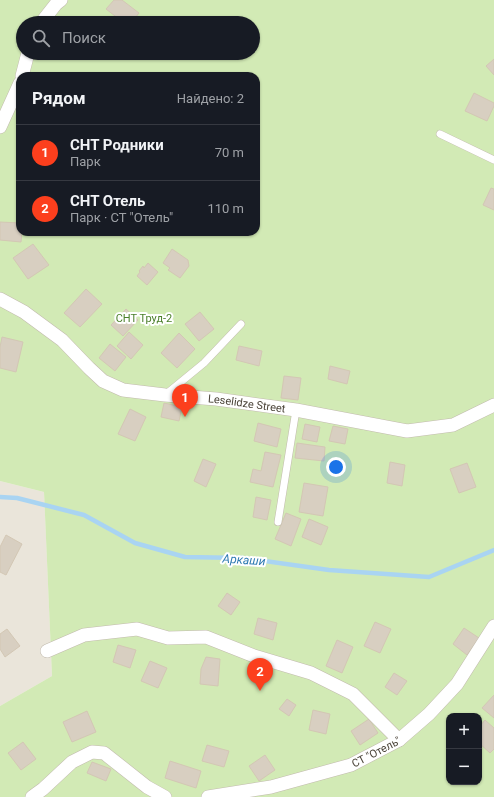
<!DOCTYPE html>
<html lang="ru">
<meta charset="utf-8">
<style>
:root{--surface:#171b24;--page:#20242c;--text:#f1f3f6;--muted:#9ea1a6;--line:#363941;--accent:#fc3f1d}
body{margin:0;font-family:Roboto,sans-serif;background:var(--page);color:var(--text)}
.controls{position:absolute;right:12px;bottom:12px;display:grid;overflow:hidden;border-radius:8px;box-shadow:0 1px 3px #0004}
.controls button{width:36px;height:36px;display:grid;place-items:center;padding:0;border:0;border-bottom:1px solid var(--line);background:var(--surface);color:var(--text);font:20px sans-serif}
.you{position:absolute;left:336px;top:467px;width:14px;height:14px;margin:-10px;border:3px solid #fff;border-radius:50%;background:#1a73e8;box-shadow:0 0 0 6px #1a73e833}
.badge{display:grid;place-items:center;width:26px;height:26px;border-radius:50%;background:var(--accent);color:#fff;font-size:13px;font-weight:700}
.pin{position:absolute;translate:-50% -33px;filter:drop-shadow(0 1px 2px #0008)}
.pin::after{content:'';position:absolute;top:21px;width:14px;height:12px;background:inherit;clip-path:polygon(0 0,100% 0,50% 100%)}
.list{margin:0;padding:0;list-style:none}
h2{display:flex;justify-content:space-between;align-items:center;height:52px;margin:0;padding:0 16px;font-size:17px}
h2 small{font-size:13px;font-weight:400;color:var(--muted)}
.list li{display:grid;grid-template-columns:26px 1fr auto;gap:12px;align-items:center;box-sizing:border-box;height:56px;padding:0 16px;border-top:1px solid var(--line)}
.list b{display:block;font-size:15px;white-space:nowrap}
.list p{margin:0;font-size:13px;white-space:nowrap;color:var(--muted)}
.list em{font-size:13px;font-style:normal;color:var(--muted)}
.icon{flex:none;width:22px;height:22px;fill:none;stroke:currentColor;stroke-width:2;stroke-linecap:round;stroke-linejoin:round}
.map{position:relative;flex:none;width:494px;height:797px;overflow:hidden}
.search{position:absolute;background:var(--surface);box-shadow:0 1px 3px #0004;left:16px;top:16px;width:244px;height:44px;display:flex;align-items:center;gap:10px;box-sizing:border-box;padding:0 14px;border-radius:22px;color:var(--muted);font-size:15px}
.panel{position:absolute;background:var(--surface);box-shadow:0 1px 3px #0004;left:16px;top:72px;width:244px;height:164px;border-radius:12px}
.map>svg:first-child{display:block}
.residential{fill:#eae5da}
.green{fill:#d2eab5;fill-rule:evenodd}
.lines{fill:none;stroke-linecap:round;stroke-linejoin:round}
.stream{stroke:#a9d4f2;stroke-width:4.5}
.building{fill:#d8cfc1;stroke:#d3c7b4}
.lane-casing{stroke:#c2bbae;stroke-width:8}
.street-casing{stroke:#c2bbae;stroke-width:14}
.lane{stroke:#fff;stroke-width:7}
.street{stroke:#fff;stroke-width:13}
.labels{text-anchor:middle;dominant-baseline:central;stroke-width:4;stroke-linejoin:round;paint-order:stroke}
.park-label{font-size:11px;fill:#4a7f2a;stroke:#fff}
.street-label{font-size:11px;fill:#4b4439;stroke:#fff}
.water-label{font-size:12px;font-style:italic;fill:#2e7ab2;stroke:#fff}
</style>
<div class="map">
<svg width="494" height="797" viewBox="0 0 494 797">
<rect width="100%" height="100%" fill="#f6f3ec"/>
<path class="residential" d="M0,481l44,11 8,184 -52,30z"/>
<path class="green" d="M0,0h494v797h-494v-91l52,-30 -8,-184 -44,-11zM23,23h230v30h-230zM20,76h236v156h-236zM449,716h30v66h-30z"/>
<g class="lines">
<path class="stream" d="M0,497l17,1 67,17 51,28 50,14 58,1 86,12 100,7 65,-27"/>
</g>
<path class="building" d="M114,0h8l17,13 -8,10h-7l-18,-14z
M79,18l7,5h-11z
M494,59v16l-8,-9z
M474,93l20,10v3l-7,15 -22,-10z
M491,188l3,1v21l-11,-5z
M0,222l20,1v9h2l-1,10 -21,-2z
M33,244l16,21 -21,14 -15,-21z
M172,249l16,11 1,6 -9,12 -12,-8 2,-2 -7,-5z
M148,263l10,9 -11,13 -10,-9 3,-4 -1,-1 4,-5 1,2z
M86,289l16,15 -22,23 -16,-14z
M126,309l12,11 -15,16 -12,-11z
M200,312l14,17 -15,12 -14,-17z
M129,332l14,13 -12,14 -14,-13z
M179,333l16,16 -18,19 -16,-15z
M2,337l21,5 -7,30 -16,-4v-21z
M110,344l16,13 -11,14 -16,-13z
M239,346l23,5 -3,15 -23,-6z
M330,366l20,5 -3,13 -19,-5z
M284,376l17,2 -3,22 -17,-2z
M164,403l18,4 -3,14 -18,-4z
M130,409l16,8 -11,24 -17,-7z
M258,423l23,6 -4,18 -23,-6z
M305,424l15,3 -3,15 -15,-3z
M333,426l15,3 -3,15 -16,-3z
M297,443l28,4 -1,14 -29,-3z
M265,452l16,3 -8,32 -23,-5 3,-13 8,2z
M203,459l13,5 -10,23 -12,-6z
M390,462l15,3 -3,21 -15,-3z
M467,463l9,24 -17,6 -9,-24z
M304,483l24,4 -5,29 -24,-4z
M256,497l15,3 -4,20 -14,-3z
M286,513l15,6 -10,27 -16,-7z
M309,519l19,8 -7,18 -19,-8z
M6,535l16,9 -16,31 -6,-3v-25z
M227,593l13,9 -9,13 -13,-9z
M258,618l19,5 -4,17 -19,-6z
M375,622l16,7 -11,24 -16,-7z
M464,628l15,10 -12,17 -14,-11z
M7,629l13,17 -15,11 -5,-8v-15z
M337,640l16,7 -11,26 -16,-7z
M118,645l18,5 -6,18 -17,-6z
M206,657l14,2 -2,27 -18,-2 1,-15z
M150,661l17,7 -9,20 -17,-7z
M394,673l13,8 -10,14 -12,-8z
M494,695v23l-12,-10z
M287,699l9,6 -7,11 -10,-7z
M313,710l17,4 -4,20 -17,-4z
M87,711l9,21 -24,10 -9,-20z
M369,719l9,14 -18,12 -9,-14z
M485,720l9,8v21l-4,4 -11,-10v-16z
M23,742l13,17 -15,11 -13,-17z
M207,745l22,6 -5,16 -22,-6z
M265,755l10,15 -16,11 -10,-15z
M170,761l31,10 -5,17 -31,-10z
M92,762l19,7 -5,12 -19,-8z"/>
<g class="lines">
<g class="lane-casing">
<path id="lane" d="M440,134l54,26
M165,395l39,-32 37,-39
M278,522l18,-112"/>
</g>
<g class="street-casing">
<g id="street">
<path d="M41,23l15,-19 5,-4"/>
<path d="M22,76l6,-23"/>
<path d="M0,127l20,-44"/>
<path id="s1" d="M0,299l24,13 38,28 27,28 14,13 20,9 42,5 51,4 80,11 111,21 46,-6 41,-20"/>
<path d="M47,651l37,-16 53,-6 31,9 38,-1 48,19 57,17 42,21 46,46"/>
<path d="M32,797l11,-8 29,-27 20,-10 12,1 43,34 18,10"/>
<path id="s2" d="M208,797l63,-10 80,-22 48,-25 30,-26 28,-30 37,-58"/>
</g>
</g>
<use href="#lane" class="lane"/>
<use href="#street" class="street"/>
</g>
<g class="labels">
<g class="park-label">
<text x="144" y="318">СНТ Труд-2</text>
</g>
<g class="street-label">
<text stroke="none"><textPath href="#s1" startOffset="279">Leselidze Street</textPath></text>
<text stroke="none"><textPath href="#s2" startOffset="175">СТ "Отель"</textPath></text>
</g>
<g class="water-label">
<text transform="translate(244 560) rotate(4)">Аркаши</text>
</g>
</g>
</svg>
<div class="controls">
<button>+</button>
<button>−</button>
</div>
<div class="you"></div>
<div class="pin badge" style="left:185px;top:417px">1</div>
<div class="pin badge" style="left:260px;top:691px">2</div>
<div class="search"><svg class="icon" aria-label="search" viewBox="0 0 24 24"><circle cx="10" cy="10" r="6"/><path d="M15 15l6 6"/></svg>Поиск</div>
<section class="panel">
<h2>Рядом<small>Найдено: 2</small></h2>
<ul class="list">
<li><span class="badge">1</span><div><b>СНТ Родники</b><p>Парк</p></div><em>70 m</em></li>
<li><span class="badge">2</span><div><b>СНТ Отель</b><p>Парк · СТ &quot;Отель&quot;</p></div><em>110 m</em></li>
</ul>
</section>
</div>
